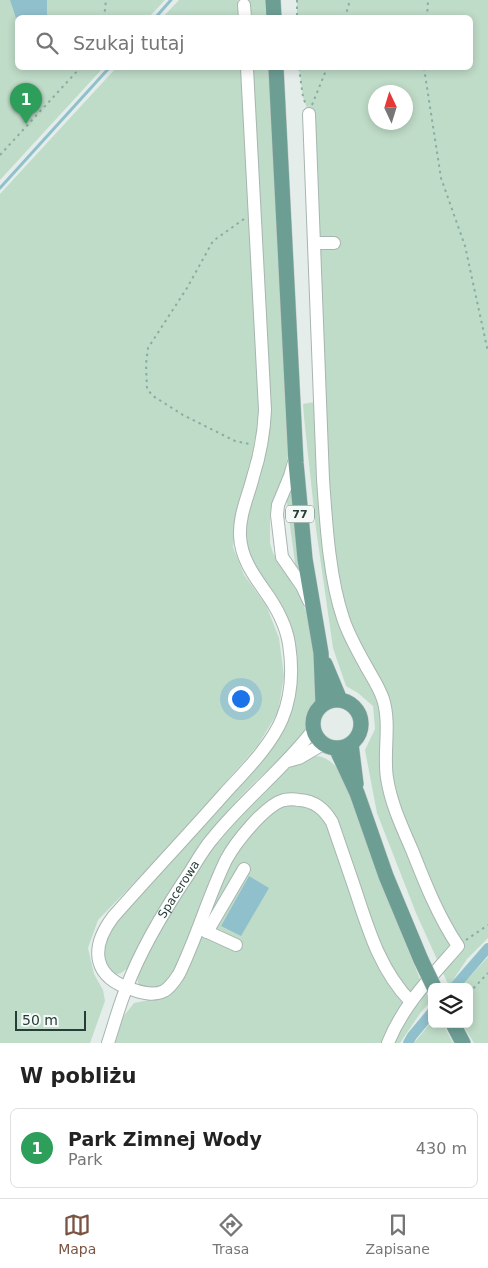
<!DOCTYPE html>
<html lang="pl">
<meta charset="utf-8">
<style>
:root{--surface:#fff;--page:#f6f6f6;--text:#222;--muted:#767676;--line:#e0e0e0;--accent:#7b5342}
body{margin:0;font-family:"DejaVu Sans",sans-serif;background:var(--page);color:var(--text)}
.controls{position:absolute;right:15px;bottom:15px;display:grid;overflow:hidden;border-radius:8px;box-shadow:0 2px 8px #0003}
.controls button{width:45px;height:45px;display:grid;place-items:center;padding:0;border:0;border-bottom:1px solid var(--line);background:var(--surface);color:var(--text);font:25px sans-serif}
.compass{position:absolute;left:368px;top:85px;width:45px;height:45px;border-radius:50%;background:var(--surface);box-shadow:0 2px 8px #0003;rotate:356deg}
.scale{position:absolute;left:15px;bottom:12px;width:71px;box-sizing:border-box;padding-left:5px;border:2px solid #253d38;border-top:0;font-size:14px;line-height:18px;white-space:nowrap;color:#253d38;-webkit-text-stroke:4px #f5f9f7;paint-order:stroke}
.you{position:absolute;left:240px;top:698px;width:18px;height:18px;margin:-12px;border:4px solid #fff;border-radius:50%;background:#1a73e8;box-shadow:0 0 0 8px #1a73e833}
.badge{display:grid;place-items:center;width:32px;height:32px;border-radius:50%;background:var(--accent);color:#fff;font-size:16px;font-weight:700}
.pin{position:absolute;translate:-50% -41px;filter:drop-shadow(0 1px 2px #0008)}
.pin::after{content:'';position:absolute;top:26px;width:18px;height:15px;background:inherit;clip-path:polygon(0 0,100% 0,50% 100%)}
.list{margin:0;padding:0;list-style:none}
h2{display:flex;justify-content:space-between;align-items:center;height:65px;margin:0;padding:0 20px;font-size:21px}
h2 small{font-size:16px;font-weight:400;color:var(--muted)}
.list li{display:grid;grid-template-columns:32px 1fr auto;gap:15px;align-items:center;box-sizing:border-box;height:80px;margin:0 10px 10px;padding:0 10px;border:1px solid var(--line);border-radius:8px}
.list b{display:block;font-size:19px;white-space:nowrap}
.list p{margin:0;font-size:16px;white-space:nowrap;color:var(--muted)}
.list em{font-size:16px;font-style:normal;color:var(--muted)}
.icon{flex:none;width:28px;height:28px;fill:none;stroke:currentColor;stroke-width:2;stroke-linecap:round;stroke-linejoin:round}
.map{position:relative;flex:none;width:488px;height:1043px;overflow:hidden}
.search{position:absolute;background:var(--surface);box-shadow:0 2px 8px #0003;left:15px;right:15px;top:15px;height:55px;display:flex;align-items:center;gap:12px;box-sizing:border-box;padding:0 18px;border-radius:8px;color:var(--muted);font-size:19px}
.sheet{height:155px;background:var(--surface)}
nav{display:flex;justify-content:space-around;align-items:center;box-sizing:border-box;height:70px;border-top:1px solid var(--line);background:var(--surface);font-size:14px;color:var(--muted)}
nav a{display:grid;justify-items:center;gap:2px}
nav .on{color:var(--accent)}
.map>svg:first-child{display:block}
.green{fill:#bfdcc8;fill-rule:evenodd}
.water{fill:#91c0cd}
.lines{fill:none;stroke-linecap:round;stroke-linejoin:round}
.stream{stroke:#91c0cd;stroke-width:3}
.canal{stroke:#91c0cd;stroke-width:10}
.minor-casing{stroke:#a7b5b0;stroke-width:14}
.major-casing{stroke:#c2c9c7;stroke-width:16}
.path{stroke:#87aea4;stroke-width:2;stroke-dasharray:2.5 4;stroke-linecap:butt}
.minor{stroke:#fff;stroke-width:12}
.major{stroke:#6d9e94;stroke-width:15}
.major-bridge-casing{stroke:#c2c9c7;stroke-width:16;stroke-linecap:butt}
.major-bridge{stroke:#6d9e94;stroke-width:15}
.labels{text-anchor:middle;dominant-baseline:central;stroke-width:4;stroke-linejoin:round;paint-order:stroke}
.shield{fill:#f5f9f7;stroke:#637571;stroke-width:1}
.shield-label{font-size:11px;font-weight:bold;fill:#253d38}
.street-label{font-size:12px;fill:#253d38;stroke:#f5f9f7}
</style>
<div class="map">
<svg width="488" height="1043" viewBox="0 0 488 1043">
<rect width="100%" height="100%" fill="#e4ede9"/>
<path class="green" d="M0,0h165l-16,17 -131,1v50h85l-103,112z
M179,0h59l1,17 -77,1z
M249,0h16l1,17h-15z
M297,0h191v938l-21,21 -18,27 -33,-73 -39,-100 -12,-63 10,-21 -2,-23 -15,-13 -12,-7 -13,-38 -17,-119 -12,-112 -1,-13 17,-3 -11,-287 -6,-17 -4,-29h171v-50l-173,-1zM376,92h30v30h-30z
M116,68h126l9,143 7,189v35l-8,34 -13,40 -4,38 11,28 22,30 13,33 5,38 -6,36 -20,33 -88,101 -72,74 -10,28 6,26 9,16 2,11 -15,42h-90v-849z
M251,68h18l19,386 -4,21 -14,37v31l3,10 28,45 5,14 12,61 -1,25 -6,14 -6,20 -7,10c-22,21 -46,41 -66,64 -42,49 -77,104 -104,162l-7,5 -7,2 -11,-17 7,-32 159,-181 26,-88 -40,-82 -12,-43 21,-83z
M291,485l11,94 -6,-8 -10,-76z
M313,756c15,-1 24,11 32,22l34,100 43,106 -11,10 -21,-23 -56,-152 -38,-24 -43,22 -76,153c-14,16 -16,18 -37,17 -3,-5 -3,-9 -2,-15 3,-9 10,-18 14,-27 24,-47 53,-95 90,-133 20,-22 42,-45 71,-56z
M286,804l23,1 19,18 74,174 2,8 -23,38h-266l8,-26 11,-14 25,-5 17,-11 53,-127 35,-42z
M488,957v86h-14l-12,-19h7v-37h-9z
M425,991l6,10 -10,11 -21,31h-9z
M432,1021v3h11l10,19h-39z"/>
<path class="water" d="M10,0h37v17l-29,1 -1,3z
M249,876l20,12 -28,48 -20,-10z"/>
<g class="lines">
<path class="stream" d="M155,18l16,-18
M0,188l109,-120"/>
<path class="canal" d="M454,987l34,-39
M408,1043l4,-7 20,-24"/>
<g class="minor-casing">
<g id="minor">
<path d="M244,5l1,13"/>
<path d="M247,68l18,342c-1,24 -5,45 -12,67 -5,20 -14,38 -13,59 1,21 12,37 24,54 11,15 22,35 25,54 4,26 3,51 -7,75 -12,28 -37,52 -57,74 -37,42 -75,82 -112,124 -24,32 -20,61 21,73 9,3 20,6 30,1 7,-4 11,-11 15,-17 18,-37 29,-77 47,-114 9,-17 39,-55 58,-60 5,-1 10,-1 15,0 16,1 25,9 33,22 8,23 16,47 24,70 13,40 25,79 55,110"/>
<path d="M309,114l14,365c3,42 6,98 20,139 5,16 14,32 23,48 6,11 13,21 17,33 8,25 0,54 4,79 4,26 15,49 25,72 13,33 26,66 46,96 -26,30 -55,59 -70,97"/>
<path d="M314,243h20"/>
<path d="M294,462l-4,14 -12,29 -1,10 5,42 20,29 7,15"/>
<path d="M288,761l11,-3 24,-14"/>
<path d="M201,929l35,16"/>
<path d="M207,932l37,-63"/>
<path id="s1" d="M108,1043c6,-18 11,-37 18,-54 15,-41 39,-80 64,-117 7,-11 14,-24 23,-34 31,-39 71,-69 101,-109"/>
</g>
</g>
<g class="major-casing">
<path id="major" d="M273,0l1,18
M276,68l20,395 9,96 16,94 2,51
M325,664l15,36
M313 724a24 24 0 1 1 48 0a24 24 0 1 1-48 0Z
M351,744l5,40
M336,748l21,45 29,83 35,84
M453,1024l10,19"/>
</g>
<path class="path" d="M297,0v18
M104,18l2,-18
M345,18l5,-18
M427,18l1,-18
M299,68l4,29 3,8
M424,68l17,110 24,68 23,106
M312,105l15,-37
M0,155l80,-87
M244,219l-31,22 -26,47 -39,60 -2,16 1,25 6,7 30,19 52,26 15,3
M466,940l22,-15
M469,993l19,-20"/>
<use href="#minor" class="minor"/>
<use href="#major" class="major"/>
<g class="major-bridge-casing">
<path id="major-bridge" d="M421,960l13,27"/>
</g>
<use href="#major-bridge" class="major-bridge"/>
</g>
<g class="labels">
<rect class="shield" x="286" y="505.5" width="28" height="17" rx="4"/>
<g class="shield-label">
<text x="300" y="514">77</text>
</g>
<g class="street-label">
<text stroke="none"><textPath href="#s1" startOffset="170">Spacerowa</textPath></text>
</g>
</g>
</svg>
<div class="controls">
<button><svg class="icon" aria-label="layers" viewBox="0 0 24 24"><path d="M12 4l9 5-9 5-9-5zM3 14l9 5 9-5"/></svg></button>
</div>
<svg class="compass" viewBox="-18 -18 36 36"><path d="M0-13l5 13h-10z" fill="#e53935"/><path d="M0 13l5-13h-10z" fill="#767676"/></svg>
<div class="scale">50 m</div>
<div class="you"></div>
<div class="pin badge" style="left:26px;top:124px;background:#2e9e5b">1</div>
<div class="search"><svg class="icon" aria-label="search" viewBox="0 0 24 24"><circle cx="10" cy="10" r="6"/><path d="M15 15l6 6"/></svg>Szukaj tutaj</div>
</div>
<section class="sheet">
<h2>W pobliżu<small></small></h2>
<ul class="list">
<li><span class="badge" style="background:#2e9e5b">1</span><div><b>Park Zimnej Wody</b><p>Park</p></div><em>430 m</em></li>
</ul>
</section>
<nav>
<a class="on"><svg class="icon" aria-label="map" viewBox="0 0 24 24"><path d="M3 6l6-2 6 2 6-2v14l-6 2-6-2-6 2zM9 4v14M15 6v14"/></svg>Mapa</a>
<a><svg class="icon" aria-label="directions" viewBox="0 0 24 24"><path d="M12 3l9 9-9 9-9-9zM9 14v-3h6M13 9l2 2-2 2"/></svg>Trasa</a>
<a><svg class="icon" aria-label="saved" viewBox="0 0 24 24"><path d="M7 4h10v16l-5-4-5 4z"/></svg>Zapisane</a>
</nav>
